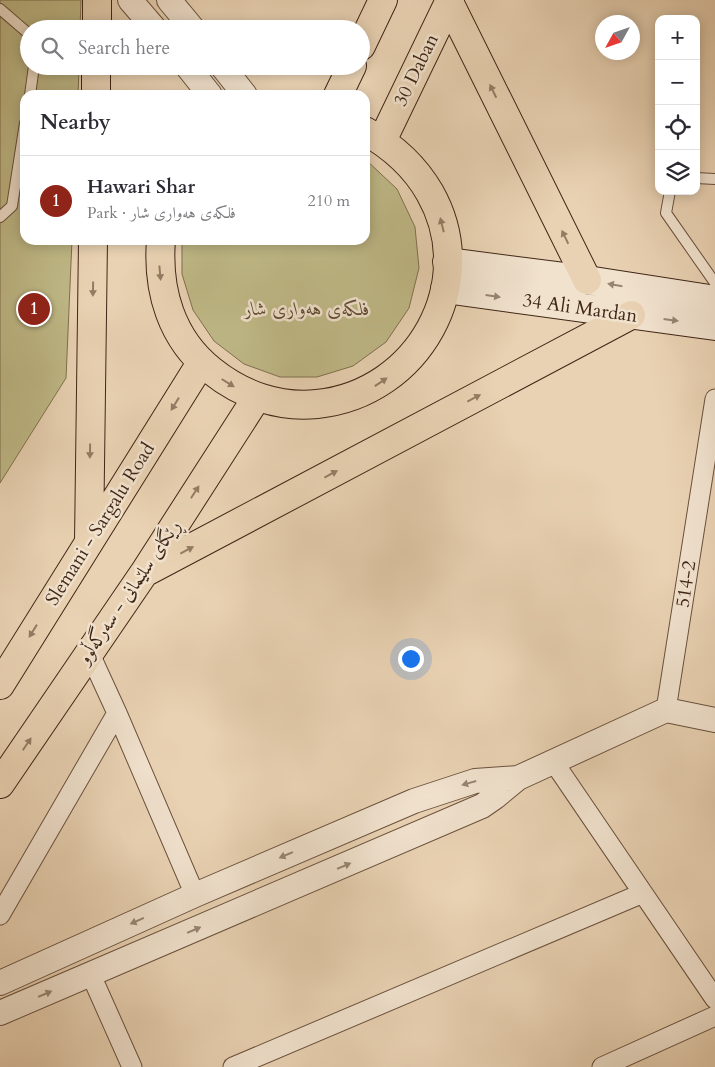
<!DOCTYPE html>
<meta charset="utf-8">
<style>
:root{--surface:#fff;--page:#f2f2f3;--text:#2b2b33;--muted:#7c7c81;--line:#e1e1e2;--accent:#8f2418}
body{margin:0;font-family:Cardo,Amiri,serif;background:var(--page);color:var(--text)}
.controls{position:absolute;right:15px;top:15px;display:grid;overflow:hidden;border-radius:10px;box-shadow:0 2px 12px #0003}
.controls button{width:45px;height:45px;display:grid;place-items:center;padding:0;border:0;border-bottom:1px solid var(--line);background:var(--surface);color:var(--text);font:25px sans-serif}
.compass{position:absolute;left:595px;top:15px;width:45px;height:45px;border-radius:50%;background:var(--surface);box-shadow:0 2px 12px #0003;rotate:230deg}
.you{position:absolute;left:410px;top:658px;width:18px;height:18px;margin:-12px;border:4px solid #fff;border-radius:50%;background:#1a73e8;box-shadow:0 0 0 8px #1a73e833}
.badge{display:grid;place-items:center;width:32px;height:32px;border-radius:50%;background:var(--accent);color:#fff;font-size:16px;font-weight:700}
.pin{position:absolute;translate:-50% -50%;border:2px solid #fff;box-shadow:0 1px 5px #0006}
.list{margin:0;padding:0;list-style:none}
h2{display:flex;justify-content:space-between;align-items:center;height:65px;margin:0;padding:0 20px;font-size:21px}
h2 small{font-size:16px;font-weight:400;color:var(--muted)}
.list li{display:grid;grid-template-columns:32px 1fr auto;gap:15px;align-items:center;box-sizing:border-box;height:90px;padding:0 20px;border-top:1px solid var(--line)}
.list b{display:block;font-size:19px;white-space:nowrap}
.list p{margin:0;font-size:16px;white-space:nowrap;color:var(--muted)}
.list em{font-size:16px;font-style:normal;color:var(--muted)}
.icon{flex:none;width:28px;height:28px;fill:none;stroke:currentColor;stroke-width:2;stroke-linecap:round;stroke-linejoin:round}
.map{position:relative;flex:none;width:715px;height:1067px;overflow:hidden}
.search{position:absolute;background:var(--surface);box-shadow:0 2px 12px #0003;left:20px;top:20px;width:350px;height:55px;display:flex;align-items:center;gap:12px;box-sizing:border-box;padding:0 18px;border-radius:28px;color:var(--muted);font-size:19px}
.panel{position:absolute;background:var(--surface);box-shadow:0 2px 12px #0003;left:20px;top:90px;width:350px;height:155px;border-radius:15px}
.map>svg:first-child{display:block}
.green{fill:#bfb987;stroke:#7f704e}
.lines{fill:none;stroke-linecap:round;stroke-linejoin:round}
.service-casing{stroke:#6a513d;stroke-width:12}
.minor-casing{stroke:#6a513d;stroke-width:21}
.tertiary-casing{stroke:#6a513d;stroke-width:26}
.secondary-casing{stroke:#3f2616;stroke-width:30}
.primary-casing{stroke:#3f2616;stroke-width:30}
.service{stroke:#f1e2ce;stroke-width:10}
.minor{stroke:#f1e2ce;stroke-width:19}
.tertiary{stroke:#f1e2ce;stroke-width:24}
.secondary{stroke:#f1e2ce;stroke-width:28}
.primary{stroke:#e9d2b3;stroke-width:28}
.oneway{fill:#947c64}
.oneway2{fill:#988472}
.labels{text-anchor:middle;dominant-baseline:central;stroke-width:5;stroke-linejoin:round;paint-order:stroke}
.street-label{font-size:19px;fill:#3f2616;stroke:#f1e2ce}
.park-label{font-size:19px;font-style:italic;fill:#5f4b32;stroke:#f1e2ce}
</style>
<div class="map">
<svg width="715" height="1067" viewBox="0 0 715 1067">
<rect width="100%" height="100%" fill="#e9d2b3"/>
<filter id="stains"><feTurbulence type="fractalNoise" baseFrequency=".004" numOctaves="4"/><feColorMatrix values="0 0 0 0 .2 0 0 0 0 .09 0 0 0 0 .02 0 0 0 .5 -.17"/></filter>
<radialGradient id="worn" r=".72"><stop offset=".6" stop-color="#630" stop-opacity="0"/><stop offset="1" stop-color="#630" stop-opacity=".3"/></radialGradient>
<path class="green" d="M0,0h81l-1,29h-51v37h50l-1,29h-53v145h47l-6,138 -66,105z
M365,159l32,30 18,38 4,41 -10,40 -23,34 -33,24 -36,11h-37l-36,-13 -30,-23 -21,-31 -11,-36v-34h183z"/>
<g class="lines">
<g class="service-casing">
<path id="service" d="M0,9l29,25
M30,95l4,-29
M696,178l19,1
M670,191l-4,22 49,70
M0,217l12,-11 13,-83"/>
</g>
<g class="minor-casing">
<path id="minor" d="M89,652l28,61 78,182
M666,710l49,-311
M553,761l162,238
M0,915l117,-202
M91,975l41,92
M233,1067l410,-174
M602,1067l113,-51"/>
</g>
<g class="tertiary-casing">
<path id="tertiary" d="M130,0l25,29
M169,0l24,29
M187,66l23,29
M222,66l23,29
M0,983l195,-88 219,-94 61,-20 43,-3
M0,1013l482,-207 13,-9 23,-19 148,-68 49,10"/>
</g>
<g class="secondary-casing">
<path id="secondary" d="M447,262l140,18 128,20
M445,289l270,37"/>
</g>
<g class="primary-casing">
<path id="primary" d="M449,2l138,278
M97,29v-29
M361,46l22,-46
M96,95v-29
M338,95l14,-29
M382,141l68,-141
M161,240c-4,50 10,99 51,131 30,24 67,37 105,33 101,-10 164,-121 113,-211 -16,-28 -38,-47 -65,-62
M89,541l4,-301
M144,573l487,-258
M0,685l201,-322
M0,784l144,-211 113,-176"/>
</g>
<use href="#service" class="service"/>
<use href="#minor" class="minor"/>
<use href="#tertiary" class="tertiary"/>
<use href="#secondary" class="secondary"/>
<use href="#primary" class="primary"/>
</g>
<defs><path id="oneway-solid" d="M-6-.8H1V-3.2L6.5 0L1 3.2V.8H-6Z" transform="scale(1.25)"/></defs>
<g class="oneway">
<use href="#oneway-solid" transform="translate(493 91) rotate(-116)"/>
<use href="#oneway-solid" transform="translate(442 225) rotate(-104)"/>
<use href="#oneway-solid" transform="translate(565 237) rotate(-116)"/>
<use href="#oneway-solid" transform="translate(160 273) rotate(85)"/>
<use href="#oneway-solid" transform="translate(93 289) rotate(91)"/>
<use href="#oneway-solid" transform="translate(381 382) rotate(-34)"/>
<use href="#oneway-solid" transform="translate(228 383) rotate(32)"/>
<use href="#oneway-solid" transform="translate(474 398) rotate(-28)"/>
<use href="#oneway-solid" transform="translate(175 404) rotate(122)"/>
<use href="#oneway-solid" transform="translate(90 451) rotate(91)"/>
<use href="#oneway-solid" transform="translate(331 474) rotate(-28)"/>
<use href="#oneway-solid" transform="translate(195 492) rotate(-57)"/>
<use href="#oneway-solid" transform="translate(187 550) rotate(-28)"/>
<use href="#oneway-solid" transform="translate(33 631) rotate(122)"/>
<use href="#oneway-solid" transform="translate(27 744) rotate(-56)"/>
</g>
<g class="oneway2">
<use href="#oneway-solid" transform="translate(615 285) rotate(-170)"/>
<use href="#oneway-solid" transform="translate(493 296) rotate(8)"/>
<use href="#oneway-solid" transform="translate(671 320) rotate(7)"/>
<use href="#oneway-solid" transform="translate(469 783) rotate(164)"/>
<use href="#oneway-solid" transform="translate(286 855) rotate(157)"/>
<use href="#oneway-solid" transform="translate(344 866) rotate(-23)"/>
<use href="#oneway-solid" transform="translate(137 921) rotate(156)"/>
<use href="#oneway-solid" transform="translate(194 930) rotate(-23)"/>
<use href="#oneway-solid" transform="translate(45 994) rotate(-23)"/>
</g>
<g class="labels">
<g class="street-label">
<text transform="translate(416 70) rotate(-64)">30 Daban</text>
<text transform="translate(580 308) rotate(8)">34 Ali Mardan</text>
<text transform="translate(100 524) rotate(-58)">Slemani - Sargalu Road</text>
<text transform="translate(686 584) rotate(-81)">514-2</text>
<text transform="translate(129 592) rotate(-56)">ڕێگای سلێمانی - سەرگەڵوو</text>
</g>
<g class="park-label">
<text x="307" y="309">فلکەی هەواری شار</text>
</g>
</g>
<rect width="100%" height="100%" filter="url(#stains)"/>
<rect width="100%" height="100%" fill="url(#worn)"/>
</svg>
<div class="controls">
<button>+</button>
<button>−</button>
<button><svg class="icon" aria-label="locate" viewBox="0 0 24 24"><circle cx="12" cy="12" r="6"/><path d="M12 2v4M12 18v4M2 12h4M18 12h4"/></svg></button>
<button><svg class="icon" aria-label="layers" viewBox="0 0 24 24"><path d="M12 4l9 5-9 5-9-5zM3 14l9 5 9-5"/></svg></button>
</div>
<svg class="compass" viewBox="-18 -18 36 36"><path d="M0-13l5 13h-10z" fill="#e53935"/><path d="M0 13l5-13h-10z" fill="#7c7c81"/></svg>
<div class="you"></div>
<div class="pin badge" style="left:34px;top:309px">1</div>
<div class="search"><svg class="icon" aria-label="search" viewBox="0 0 24 24"><circle cx="10" cy="10" r="6"/><path d="M15 15l6 6"/></svg>Search here</div>
<section class="panel">
<h2>Nearby<small></small></h2>
<ul class="list">
<li><span class="badge">1</span><div><b>Hawari Shar</b><p>Park · فلکەی هەواری شار</p></div><em>210 m</em></li>
</ul>
</section>
</div>
